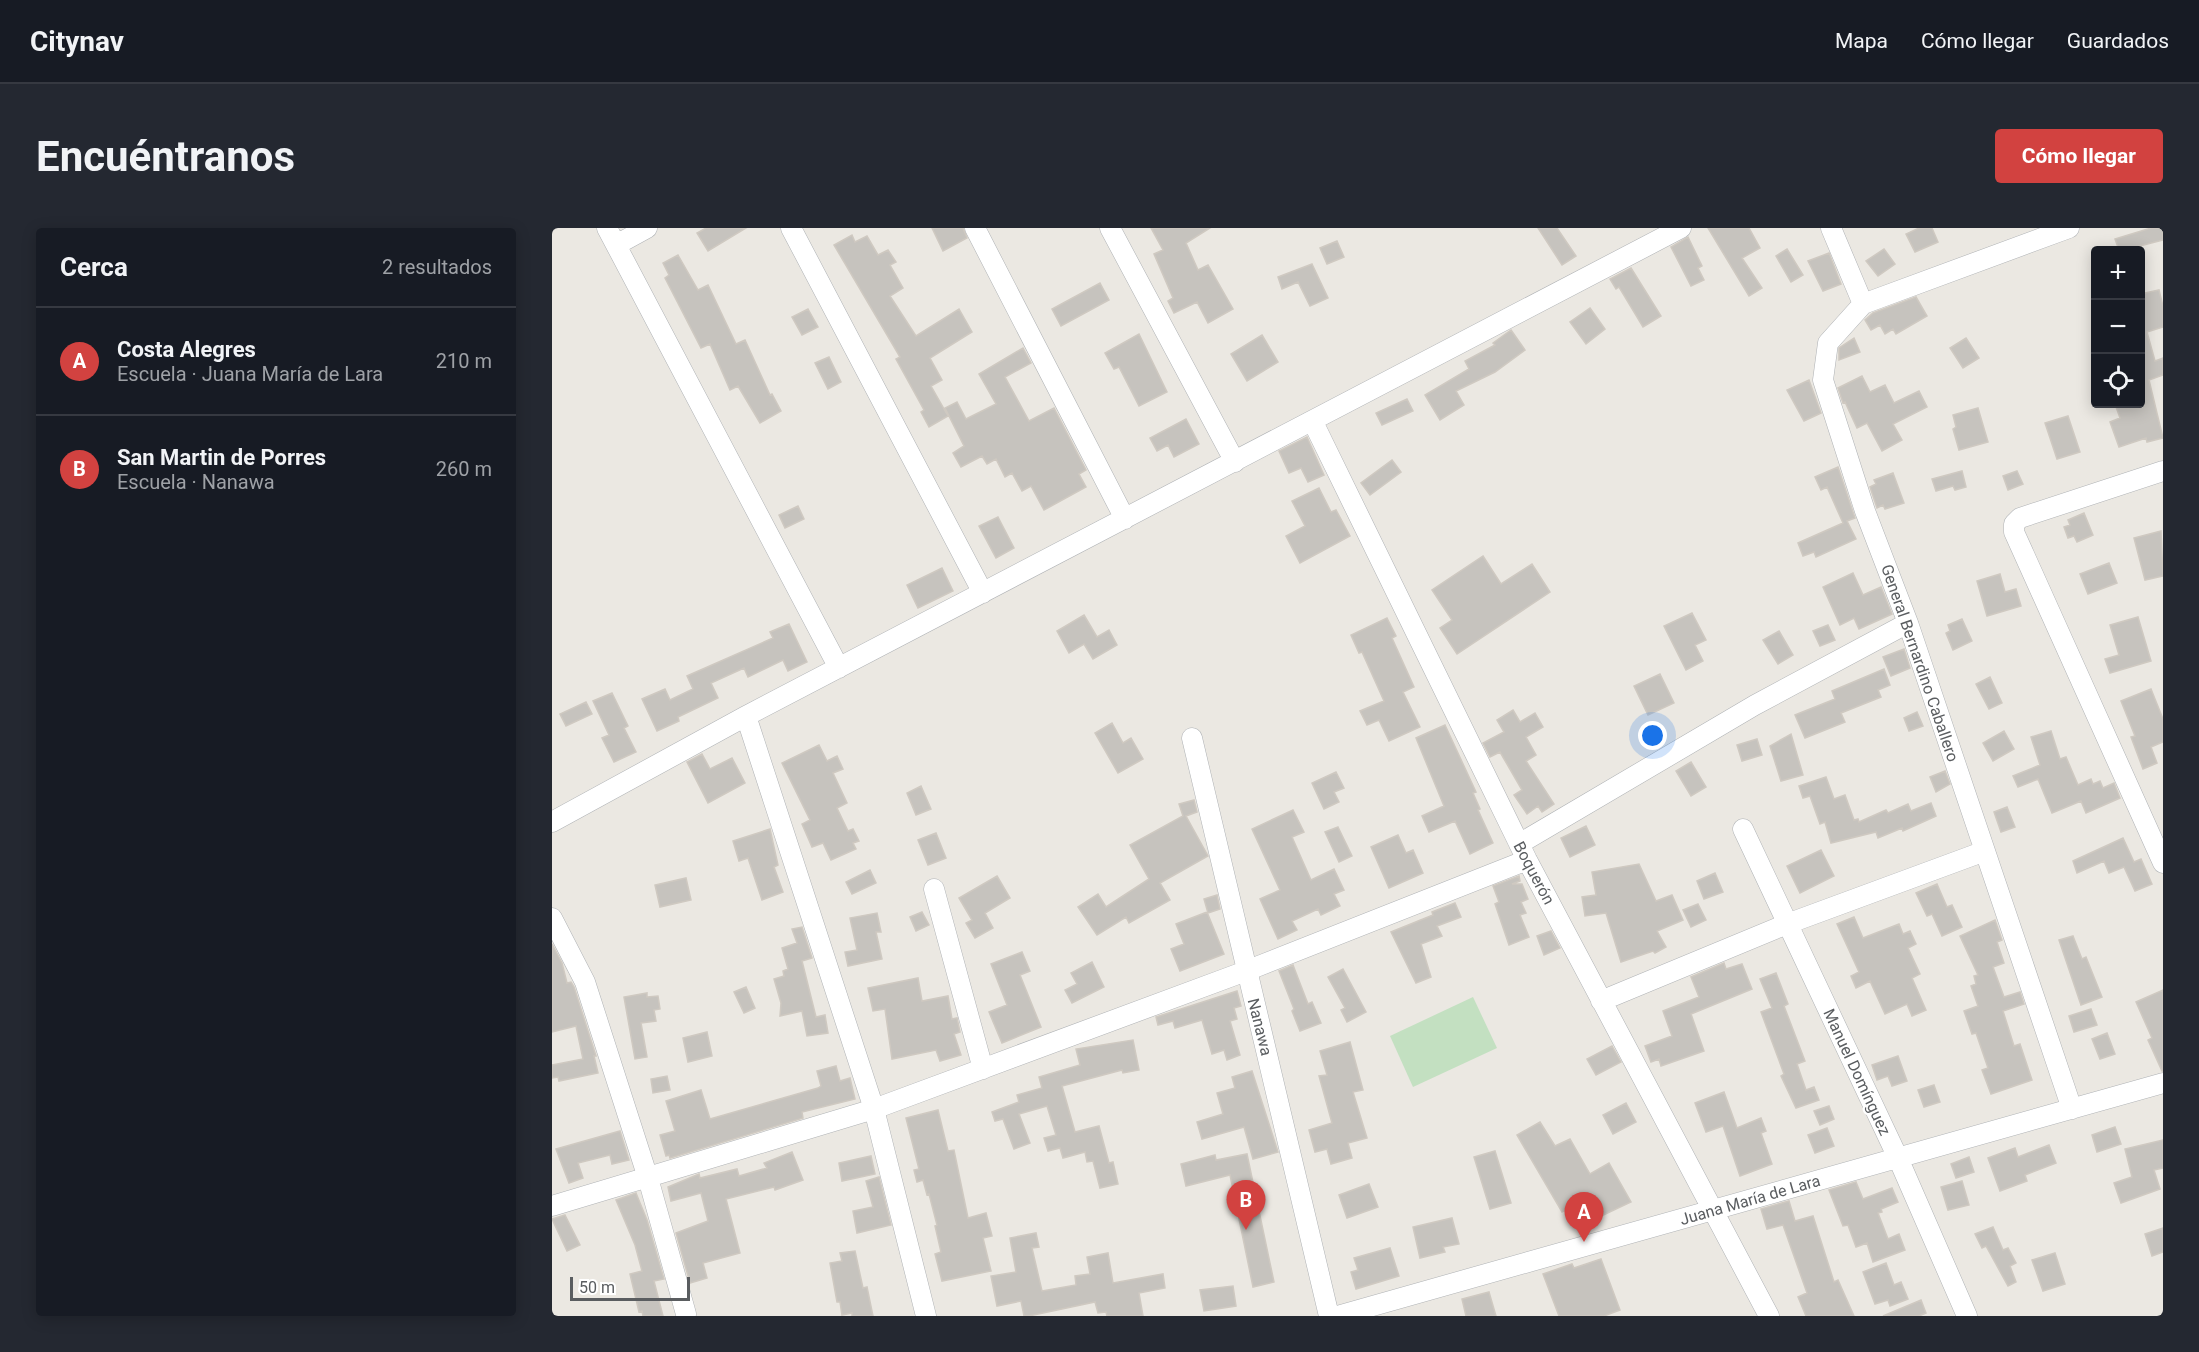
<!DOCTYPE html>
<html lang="es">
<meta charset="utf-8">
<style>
:root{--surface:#171b24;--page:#242831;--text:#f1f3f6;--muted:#9ea1a6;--line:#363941;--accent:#d24240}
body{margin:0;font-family:Roboto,sans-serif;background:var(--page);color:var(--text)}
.controls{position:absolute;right:18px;top:18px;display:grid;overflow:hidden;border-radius:6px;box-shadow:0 3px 15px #0003}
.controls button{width:54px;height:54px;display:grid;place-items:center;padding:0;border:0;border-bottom:2px solid var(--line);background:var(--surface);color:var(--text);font:30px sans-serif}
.scale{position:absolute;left:18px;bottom:15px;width:120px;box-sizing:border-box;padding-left:6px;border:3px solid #5a5d60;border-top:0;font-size:16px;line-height:21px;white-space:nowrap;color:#5a5d60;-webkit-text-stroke:4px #fff;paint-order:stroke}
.you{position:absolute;left:1101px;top:508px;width:21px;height:21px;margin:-15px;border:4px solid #fff;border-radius:50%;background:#1a73e8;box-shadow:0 0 0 9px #1a73e833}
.badge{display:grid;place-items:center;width:39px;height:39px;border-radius:50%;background:var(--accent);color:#fff;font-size:20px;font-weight:700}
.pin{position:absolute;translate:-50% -50px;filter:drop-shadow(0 2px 3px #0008)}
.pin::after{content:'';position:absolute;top:32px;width:21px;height:18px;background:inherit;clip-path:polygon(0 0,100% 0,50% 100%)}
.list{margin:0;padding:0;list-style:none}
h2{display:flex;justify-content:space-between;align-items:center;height:78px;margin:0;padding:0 24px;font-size:26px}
h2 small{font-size:20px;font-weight:400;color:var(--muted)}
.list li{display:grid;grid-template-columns:39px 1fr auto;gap:18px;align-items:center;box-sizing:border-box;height:108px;padding:0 24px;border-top:2px solid var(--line)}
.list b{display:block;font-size:22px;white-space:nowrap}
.list p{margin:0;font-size:20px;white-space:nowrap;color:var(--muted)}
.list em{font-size:20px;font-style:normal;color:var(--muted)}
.icon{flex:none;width:33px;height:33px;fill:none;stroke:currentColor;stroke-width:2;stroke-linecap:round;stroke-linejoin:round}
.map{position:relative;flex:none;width:1611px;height:1088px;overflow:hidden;border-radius:6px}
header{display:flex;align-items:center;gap:36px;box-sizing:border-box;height:84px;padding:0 30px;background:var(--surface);border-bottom:2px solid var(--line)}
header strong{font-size:28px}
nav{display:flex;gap:33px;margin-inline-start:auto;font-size:21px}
.intro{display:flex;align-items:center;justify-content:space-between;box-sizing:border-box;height:144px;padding:0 36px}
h1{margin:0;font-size:42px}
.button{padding:15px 27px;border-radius:6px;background:var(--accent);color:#fff;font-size:21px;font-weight:700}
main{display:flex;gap:36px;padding:0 36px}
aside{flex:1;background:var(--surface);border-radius:6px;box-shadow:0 3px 15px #0003}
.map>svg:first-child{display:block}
.green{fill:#c3e0c1}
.building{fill:#c6c3be;stroke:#cfc9c1;stroke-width:1.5}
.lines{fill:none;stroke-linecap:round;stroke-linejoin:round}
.minor-casing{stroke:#afb2b5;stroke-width:21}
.minor{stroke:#fff;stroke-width:20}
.labels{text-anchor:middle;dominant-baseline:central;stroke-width:4.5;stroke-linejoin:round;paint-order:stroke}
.street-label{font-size:16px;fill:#5a5d60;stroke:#fff}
</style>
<header>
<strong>Citynav</strong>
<nav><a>Mapa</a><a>Cómo llegar</a><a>Guardados</a></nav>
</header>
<div class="intro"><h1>Encuéntranos</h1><a class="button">Cómo llegar</a></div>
<main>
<aside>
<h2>Cerca<small>2 resultados</small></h2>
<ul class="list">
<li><span class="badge">A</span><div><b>Costa Alegres</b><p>Escuela · Juana María de Lara</p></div><em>210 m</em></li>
<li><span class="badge">B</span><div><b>San Martin de Porres</b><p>Escuela · Nanawa</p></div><em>260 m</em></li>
</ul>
</aside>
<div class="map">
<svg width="1611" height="1088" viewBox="0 0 1611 1088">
<rect width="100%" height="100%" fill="#ebe8e2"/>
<path class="green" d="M921,769l24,51 -84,39 -23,-51z"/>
<path class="building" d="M154,0h40l-38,23 -11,-18z
M380,0h31l4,10 -24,13z
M599,0h59l-24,15 12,27 10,-5 25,44 -25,14 -11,-21 -23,11 -6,-12 5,-3 -19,-44 9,-4z
M986,0h19l19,28 -14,9z
M1156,0h41l11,20 -18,10 20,30 -13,8z
M1367,0h13l6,14 -23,10 -9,-18z
M1599,0h12v12l-27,7 1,3h-18l-4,-11z
M300,7l3,7 12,-6 11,19 10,-5 8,12 -6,3 13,23 -13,8 26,40 43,-27 13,23 -42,26 12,22 -11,6 17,30 -19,11 -8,-15 3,-2 -28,-51 4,-2 -66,-112z
M1136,9l14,29 -4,2 6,12 -13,6 -20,-39z
M785,13l7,16 -17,7 -7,-16z
M1235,21l16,26 -12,7 -15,-26z
M1332,21l11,15 -17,12 -12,-15z
M1277,25l12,31 -18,7 -15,-30z
M126,27l20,35 10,-5 28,59 9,-4 25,55 2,-1 9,17 -21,12 -22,-37 -8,4 -20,-46 -9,4 -36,-70 4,-3 -6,-12z
M760,36l16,34 -18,8 -12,-24 -16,7 -4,-12z
M1079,40l30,48 -18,11 -24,-40 -3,2 -6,-10z
M548,55l9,17 -48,26 -9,-17z
M1607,62l4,16v21l-16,5 8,29 8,-3v17l-14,5 14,58 -16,4 -1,-4 -27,9 -9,-25 10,-4 -5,-14h25v-110z
M1364,69l11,19 -31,18 -3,-5 -8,5 -5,-9 -9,5 -6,-10 8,-7z
M1038,80l15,21 -19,15 -16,-22z
M256,81l10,18 -16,8 -10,-18z
M959,102l14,20 -30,22 -39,19 8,14 -24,15 -15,-25 44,-26 -4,-8 30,-16 -2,-2z
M587,106l28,58 -28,14 -20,-39 -5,2 -9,-16z
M710,107l16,27 -31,19 -16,-27z
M1302,110l6,14 -21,8v-12z
M1414,110l13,20 -16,10 -13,-20z
M471,120l8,15 -26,14 24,44 25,-13 32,62 -7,4 7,13 -42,23 -13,-24 -9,5 -10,-18 -7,4 -9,-18 -9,5 -5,-8 -21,11 -8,-14 11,-7 -19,-38 12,-6 9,17 30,-15 -17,-30z
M277,129l12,25 -13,7 -13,-26z
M1310,148l8,16 15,-7 9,18 25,-12 8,16 -34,17 9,16 -20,11 -15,-28 -10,5 -12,-26 -2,1 -5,-15z
M1257,152l12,33 -17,8 -17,-31z
M855,171l6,12 -31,14 -6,-12z
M1426,180l10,34 -29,8 -6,-21 3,-2 -3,-12z
M1516,188l12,36 -23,7 -12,-36z
M634,191l13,25 -25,13 -6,-12 -11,6 -7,-13z
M755,209l17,38 -16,7 -7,-14 -12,5 -10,-22z
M840,232l9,12 -31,23 -9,-12z
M1286,239l17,51 -8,3 9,18 -40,18 -2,-5 -11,4 -5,-13 45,-20 -16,-36 -6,3 -6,-13z
M1410,243l4,16 -11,3 -2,-4 -17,5 -4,-12z
M1465,243l6,13 -15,6 -5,-14z
M1341,245l11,30 -19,6 -2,-4 -6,3 -7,-21 6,-3 -2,-4z
M767,260l12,24 5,-2 14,26 -50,27 -14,-27 19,-10 -13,-25z
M246,278l6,13 -19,9 -6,-13z
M1532,285l9,22 -16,7 -3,-6 -6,2 -4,-11 6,-2 -2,-5z
M446,289l16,31 -18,10 -17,-32z
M1609,303l2,45 -18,4 -11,-42z
M931,328l18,28 31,-20 18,28 -93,62 -17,-26 12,-8 -20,-30z
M1557,335l8,20 -29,11 -8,-20z
M390,340l11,23 -35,17 -11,-23z
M1301,345l10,22 18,-8 11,27 -33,15 -5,-11 -14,7 -17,-38z
M1448,346l5,18 11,-3 5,17 -34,10 -10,-35z
M1140,385l14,27 -11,5 8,16 -17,9 -22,-44z
M532,387l13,22 12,-7 8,15 -24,14 -9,-15 -15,9 -12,-22z
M1586,389l13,44 -41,12 -5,-14 14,-4 -9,-30z
M835,390l9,18 -4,2 22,49 -11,5 17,35 -31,14 -10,-21 -12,5 -7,-14 24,-10 -22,-49 -3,1 -8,-18z
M1410,391l10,22 -19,9 -7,-17 4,-2 -2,-6z
M237,396l18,38 -19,9 -5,-11 -35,17 -4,-9 -33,15 7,15 -40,19 1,4 -22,10 -15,-32 23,-10 5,11 23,-11 -6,-13 86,-38 -3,-6z
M1276,397l7,15 -15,6 -7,-15z
M1227,403l14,24 -15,9 -15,-24z
M1352,421l6,19 -19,8 -8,-19z
M1332,441l6,16 -12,5 3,7 -40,16 4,9 -40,16 -10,-23 40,-16 -3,-8z
M1108,446l14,29 -26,12 -14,-29z
M1438,449l12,26 -13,6 -13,-25z
M1599,461l12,30v23l-12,5 6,16 -14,6 -12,-32 4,-1 -14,-35z
M60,465l16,33 -4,2 12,24 -22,10 -12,-24 7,-3 -16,-34z
M34,474l6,12 -26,12 -6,-12z
M961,482l7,12 15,-9 8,14 -17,10 10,18 -10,6 28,43 -12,8 -4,-6 -11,8 -13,-19 8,-5 -22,-38 -10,5 -7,-14 21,-11 -7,-12z
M1365,484l6,14 -14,5 -5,-13z
M560,495l11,20 8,-5 12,21 -25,14 -23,-40z
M893,497l31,67 -3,1 7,16 -2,1 15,33 -23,11 -15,-33 -26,11 -7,-16 22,-10 -28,-68z
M1452,503l10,18 -21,12 -10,-18z
M1499,503l9,28 6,-2 12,28 13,-6 2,5 7,-3 3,7 11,-5 6,15 -34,15 -5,-12 -29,12 -14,-34 -20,8 -5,-11 27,-11 -9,-28z
M1239,506l12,41 -22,6 -11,-35z
M1205,511l5,16 -20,6 -5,-16z
M267,517l8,16 10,-5 6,13 -10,4 14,30 -10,5 11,23 5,-2 6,12 -6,2 3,6 -25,11 -8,-17 -11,4 -10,-23 8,-4 -28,-57z
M150,526l8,15 22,-11 13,25 -37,20 -21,-41z
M1139,534l15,25 -15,9 -15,-25z
M1393,543l5,13 -14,8 -6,-15z
M784,544l8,16 -10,4 5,10 -15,7 -12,-26z
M1274,549l8,22 11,-4 9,25 4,-1 1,3 27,-12 2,3 20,-9 3,7 20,-8 5,13 -33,15 -1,-3 -24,10 -2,-6 -45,11 -6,-21 -5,2 -10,-28 -7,2 -4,-12z
M369,558l10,23 -15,6 -9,-22z
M642,572l3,12 -11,4 22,40 -48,27 10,17 -41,23 -3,-6 -29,18 -19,-28 20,-13 8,13 43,-28 -19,-34 53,-29 -4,-12z
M1455,579l8,20 -14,5 -7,-20z
M741,582l11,22 -12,5 19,43 23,-11 10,21 -10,4 6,12 -19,9 -3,-6 -26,12 5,9 -19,9 -18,-40 20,-9 -28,-61z
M1034,598l9,19 -25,12 -9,-19z
M786,599l14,29 -13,6 -14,-30z
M218,601l8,36 -4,2 9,25 -21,8 -14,-42 -9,3 -6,-20z
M384,605l10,25 -18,7 -10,-25z
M846,607l8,18 7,-3 10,23 -34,15 -18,-41z
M1571,610l11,24 7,-3 11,25 -17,7 -11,-24 -15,6 -5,-12 -27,12 -4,-12z
M1269,622l13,26 -34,17 -13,-27z
M1087,636l17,37 16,-6 11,25 -26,11 9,16 -11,6 -2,-2 -32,11 -15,-49 -21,3 -3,-19 14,-2 -4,-23z
M318,642l6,13 -24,11 -6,-12z
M1163,645l8,19 -19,7 -7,-18z
M445,648l13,22 -25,15 8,15 -18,10 -9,-15 6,-3 -13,-22z
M967,648l1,5 -8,3h10l6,15 -7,3 5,11 -6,2 9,22 -20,8 -14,-41 4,-2 -6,-16z
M134,650l5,22 -31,7 -5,-22z
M1385,656l10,23 5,-2 10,22 -20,9 -10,-22 -5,2 -11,-23z
M665,667l3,14 -12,4 -4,-14z
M903,675l6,14 -24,9 5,10 -21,8 10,33 -15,6 -25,-51 42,-17 -1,-3z
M1146,676l8,16 -15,7 -8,-17z
M370,684l7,13 -13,6 -6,-14z
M655,684l17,42 -44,17 -9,-22 13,-5 -8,-20z
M325,685l4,19h-5l6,27 -34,7 -3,-14 12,-2 -7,-32z
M1302,689l9,21 36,-14 4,10 7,-3 6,13 -8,4 12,26 -8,4 14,32 -14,6 -5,-12 -22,10 -15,-33 -14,7 -5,-12 8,-4 -22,-48z
M1443,692l7,20 -5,2 7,21 -11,4 11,30 16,-5 4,12 -21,7 11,35 6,-2 12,36 -41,14 -9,-24 6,-2 -12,-35 -4,1 -8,-23 14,-5 -7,-20 5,-2 -2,-8 4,-1 -18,-39z
M250,699l10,31 -10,3 14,56 9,-2 3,18 -21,3 -5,-25 -22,5 1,-13 -7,-24 10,-3 -1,-5 5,-2 -6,-21 15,-5 -5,-14z
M999,703l9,17 -16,7 -7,-19z
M1521,708l9,23 4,-2 16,40 -21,8 -22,-65z
M0,716l10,19 5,20 4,-1 3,5 22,69h-2l4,17 -39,8 -1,-4 -6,1v-13l31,-6 -7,-33 -24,6z
M470,724l8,19 -10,4 21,52 -39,16 -13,-31 18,-7 -16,-41z
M540,734l12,25 -32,16 -7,-13 12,-6 -6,-11z
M1172,735l2,6 16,-5 10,25 -61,25 13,37 -43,15 -2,-7 -8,3 -6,-16 27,-10 -9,-25 36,-14 -8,-20z
M741,737l15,39 4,-2 9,21 -21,8 -8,-20 2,-2 -15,-38z
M791,741l23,43 -19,10 -6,-12 4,-2 -17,-31z
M1224,745l12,31 -4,2 21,55 -8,3 9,26 8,-3 5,13 -23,8 -15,-32 3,-2 -23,-62 11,-4 -12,-29z
M366,750l4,23 26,-5 4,23 5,-1 3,14 -6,2 7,21 -21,6 -4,-11 -44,9 -7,-50 -12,2 -5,-23z
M194,759l9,21 -11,5 -10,-21z
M1611,762v81h-1l-14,-31 4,-2 -16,-36z
M685,763l4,15 -7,2 3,11 -7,2 10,34 -13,5 -3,-10 -12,4 -10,-34 -27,8 -2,-7 -15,4 -2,-8z
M95,765v4l11,-1 2,13 -6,1 2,11 -15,2 6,34 -12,2 -11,-62z
M1539,781l6,16 -23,7 -5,-16z
M155,804l5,24 -24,6 -5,-24z
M1555,805l8,21 -15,5 -8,-20z
M581,812l6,30 -16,3 -1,-3 -60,16 13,46 24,-6 10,37 4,-1 5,22 -18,4 -7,-27 -6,1 -2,-10 -22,6 -3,-10 -12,3 -4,-13 12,-3 -9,-29 -28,8 11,29 -16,6 -11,-30 -8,2 -3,-9 27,-10 -2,-7 25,-7 -3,-11 41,-12 -4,-16z
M798,814l13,48 -10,2 14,46 -19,5 4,15 -21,6 -4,-15 -12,3 -6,-22 23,-7 -13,-47 8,-1 -7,-24z
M1060,818l9,16 -25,13 -9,-16z
M1346,828l9,25 -15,5 -4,-10 -11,4 -5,-15z
M284,838l4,15 10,-3 5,21 -53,13 1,6 -133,40 -1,-3 -3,1 -6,-21 15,-4 -9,-30 35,-11 9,29 108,-31 3,-2 -4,-15z
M700,843l26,81 -25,7 -9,-32 -42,12 -5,-17 26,-8 -6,-21 18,-5 -3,-11z
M115,848l3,14 -17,3 -2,-14z
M1382,857l6,17 -16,5 -6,-17z
M1172,864l13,36 24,-10 5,13 -5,2 11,31 -32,12 -17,-50 -17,6 -11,-29z
M1074,875l10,19 -23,12 -10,-19z
M1277,878l5,13 -14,6 -6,-14z
M386,882l10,41 6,-1 14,68 18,-5 6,23 -9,2 8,33 -49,10 -7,-27 6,-2 -6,-26 2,-1 -8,-31 -2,1 -4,-15 -6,2 -3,-12 5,-1 -13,-51z
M988,894l15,24 15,-7 20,35 19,-11 22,39 -34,16 -12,-20 -23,14 -45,-77z
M1563,899l6,17 -24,8 -5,-17z
M1275,900l7,18 -19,7 -7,-18z
M68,903l9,29 -17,4 -2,-9 -32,8 5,15 -14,5 -13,-34z
M1611,912v28l-9,2 6,19 -39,14 -7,-20 18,-6 -7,-28z
M1497,917l7,18 -31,12 2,6 -27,10 -12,-33 27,-10 3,9z
M943,923l16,52 -21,6 -16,-52z
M240,924l11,28 -28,10 -1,-3 -48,12 14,54 -37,10 4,15 -17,5 -14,-50 32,-12 -7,-28 -30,8 -3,-14 31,-13 1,4 37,-9 2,7 28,-8 -3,-5z
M695,926l27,128 -21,5 -23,-112 -44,11 -5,-22 34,-9 1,5z
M319,928l4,18 -33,7 -3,-18z
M1417,929l5,15 -18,6 -5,-14z
M327,949l12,48 -34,8 -4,-22 20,-4 -7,-26z
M1410,953l7,24 -21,5 -7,-23z
M1304,954l7,17 29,-11 6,14 -17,7 1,3 -4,1 10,26 11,-5 6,16 -32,12 -6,-19 -11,4 -8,-22 -5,1 -14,-36z
M817,956l9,23 -31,11 -8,-23z
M84,965l11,27 17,59 -10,2 9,35h-20l-1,-5 -3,1 -9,-38 12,-3 -7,-26 -19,-45z
M1237,973l6,20 18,-5 21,66 4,-2 16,36h-48l-8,-19 9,-4 -24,-68 -16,4 -6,-20z
M13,987l15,30 -13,6 -15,-32z
M900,990l7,26 -16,3 2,5 -25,6 -7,-31z
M1441,999l10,23 5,-2 8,15 -6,3 6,16 -8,4 -22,-40 -4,2 -7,-14z
M1611,1000v24l-11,4 -7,-22z
M484,1005l3,14 -7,1 10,43 34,-6 -1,-9 15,-2 -3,-17 21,-4 5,30 50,-9 2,14 -26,5 4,23h-36l-1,-4 -8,1 -3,-11 -66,14h-5l-3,-15 -24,5 -6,-30 25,-4 -6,-34z
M838,1020l9,28 -43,13 -5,-17 7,-2 -4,-12z
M303,1023l8,37 4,-1 6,29h-21v-3l-10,2 -2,-13h-3l-7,-39 12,-2 -2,-8z
M1503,1025l10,31 -22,7 -11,-31z
M1049,1031l19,51 -16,6h-45l-16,-42 29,-10 2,4z
M1334,1035l8,22 7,-3 7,17 -18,7 -2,-6 -13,4 -12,-32z
M681,1058l3,20 -32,5 -4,-21z
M937,1064l7,24h-30l-4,-17z
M1369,1072l5,13 -7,3h-36z"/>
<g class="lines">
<g class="minor-casing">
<path id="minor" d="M55,0l232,440
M239,0l192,365
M423,0l150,291
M558,0l125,234
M1279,0l32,76
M1517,0l-206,76 -35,39 -5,37 42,131 43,112 164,486
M64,17l31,-17
M761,194l214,438 242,456
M1611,243l-143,47 -6,6v8l149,331
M194,488l128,393 52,207
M640,510l137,578
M0,594l194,-106 935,-488
M1191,601l155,329 69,158
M967,616l236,-139 153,-82
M382,661l49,180
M0,690l33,64 63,196 38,136
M1049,773l186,-77 198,-73
M0,978l322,-97 372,-138 281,-111
M785,1088l826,-233"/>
</g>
<use href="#minor" class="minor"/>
</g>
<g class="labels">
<g class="street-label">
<text transform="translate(1368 435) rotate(71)">General Bernardino Caballero</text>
<text transform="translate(982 645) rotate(62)">Boquerón</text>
<text transform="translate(708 799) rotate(76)">Nanawa</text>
<text transform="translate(1305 844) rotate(65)">Manuel Domínguez</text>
<text transform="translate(1198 972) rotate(-16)">Juana María de Lara</text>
</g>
</g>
</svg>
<div class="controls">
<button>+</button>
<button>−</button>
<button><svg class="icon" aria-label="locate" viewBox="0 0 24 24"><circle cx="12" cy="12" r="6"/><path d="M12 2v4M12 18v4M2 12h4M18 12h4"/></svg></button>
</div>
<div class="scale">50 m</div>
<div class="you"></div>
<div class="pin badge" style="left:1032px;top:1014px">A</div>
<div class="pin badge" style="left:694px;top:1002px">B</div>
</div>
</main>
